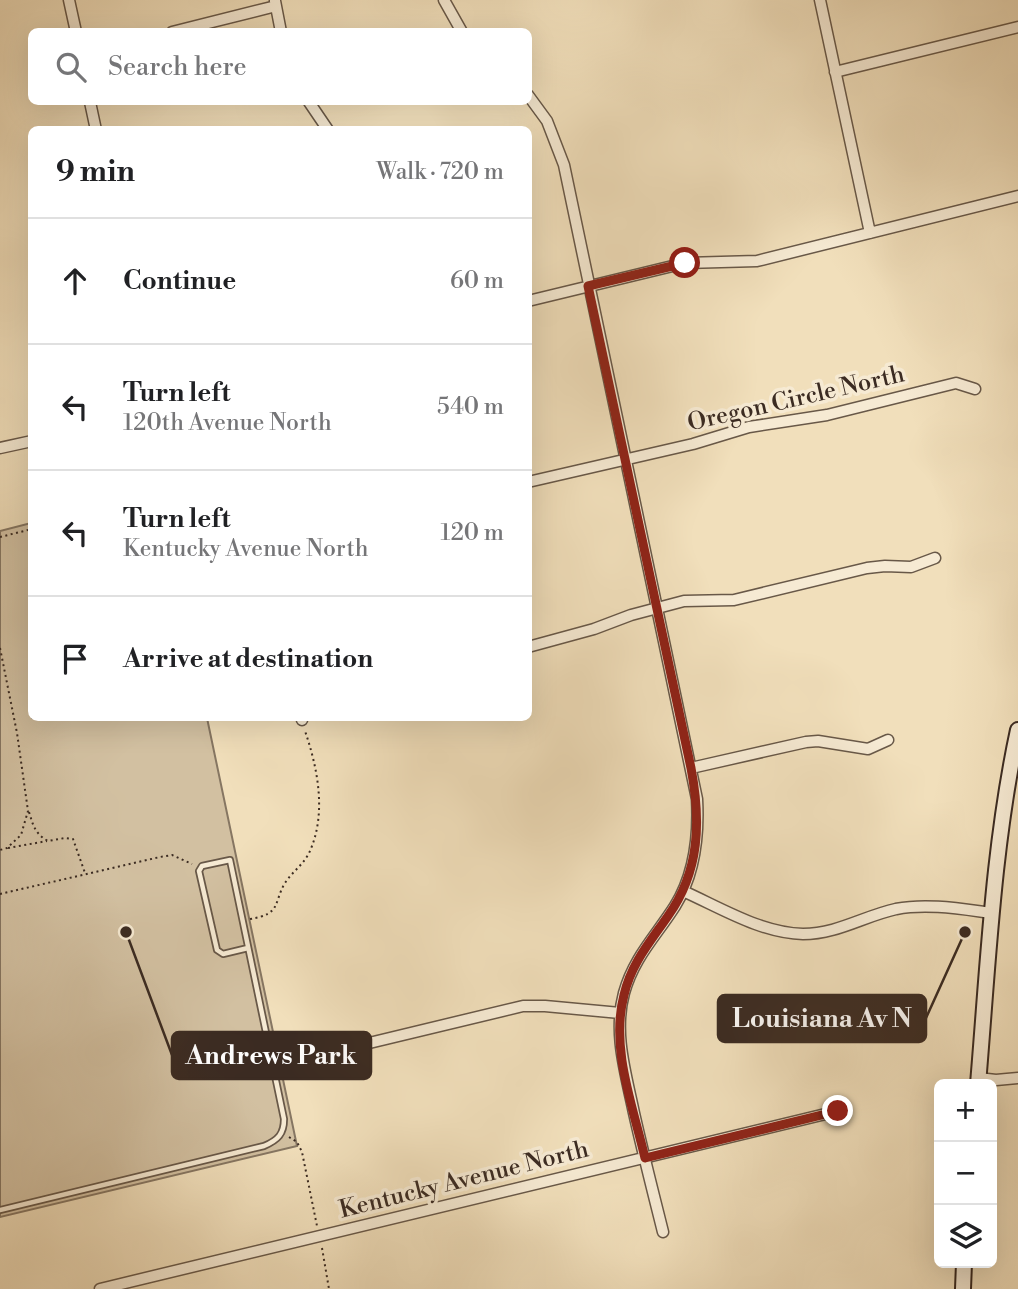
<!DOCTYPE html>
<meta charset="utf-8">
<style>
:root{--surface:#fff;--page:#f2f2f2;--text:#202124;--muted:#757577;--line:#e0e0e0}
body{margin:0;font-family:"Libre Bodoni",serif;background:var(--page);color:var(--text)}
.controls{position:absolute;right:21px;bottom:21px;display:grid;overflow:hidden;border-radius:10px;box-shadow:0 7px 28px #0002}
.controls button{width:63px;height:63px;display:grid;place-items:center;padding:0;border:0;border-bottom:2px solid var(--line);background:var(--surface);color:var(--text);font:35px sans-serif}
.stop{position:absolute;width:21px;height:21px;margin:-16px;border:5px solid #8f2418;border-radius:50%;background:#fff}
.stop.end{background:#8f2418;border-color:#fff;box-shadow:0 2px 7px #0008}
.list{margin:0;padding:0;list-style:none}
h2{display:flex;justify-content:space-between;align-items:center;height:91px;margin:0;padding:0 28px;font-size:30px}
h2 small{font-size:23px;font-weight:400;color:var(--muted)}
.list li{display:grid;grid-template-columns:46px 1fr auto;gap:21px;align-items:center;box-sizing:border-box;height:126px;padding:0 28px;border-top:2px solid var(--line)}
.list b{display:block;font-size:26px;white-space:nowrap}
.list p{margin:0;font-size:23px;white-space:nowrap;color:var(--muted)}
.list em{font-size:23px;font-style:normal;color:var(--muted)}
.icon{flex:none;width:38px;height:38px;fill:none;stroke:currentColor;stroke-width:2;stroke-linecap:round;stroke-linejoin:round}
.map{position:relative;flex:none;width:1018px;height:1289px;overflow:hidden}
.search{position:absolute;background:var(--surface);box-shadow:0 7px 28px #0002;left:28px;top:28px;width:504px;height:77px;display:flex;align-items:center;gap:18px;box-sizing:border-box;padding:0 24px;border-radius:10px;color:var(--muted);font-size:26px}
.panel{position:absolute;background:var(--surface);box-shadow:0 7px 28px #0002;left:28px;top:126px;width:504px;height:595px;border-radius:10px}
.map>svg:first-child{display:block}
.green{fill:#d2c0a1;stroke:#867662;stroke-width:2}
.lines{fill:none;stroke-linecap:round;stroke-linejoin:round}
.service-casing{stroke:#685848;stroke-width:8}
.minor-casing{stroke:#685848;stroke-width:13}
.secondary-casing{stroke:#3b2b22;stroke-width:18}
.path{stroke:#3b2b22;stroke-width:2;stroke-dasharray:2 3.5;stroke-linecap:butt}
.service{stroke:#f6ead3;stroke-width:4.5}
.minor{stroke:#f6ead3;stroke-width:10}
.secondary{stroke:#f6ead3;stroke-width:14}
.route{stroke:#8f2418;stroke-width:9}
.labels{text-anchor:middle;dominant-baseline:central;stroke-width:7;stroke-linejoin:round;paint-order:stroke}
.street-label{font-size:24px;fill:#3b2b22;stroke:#f6ead3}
.leader{fill:none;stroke:#3b2b22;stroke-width:2.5}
.callout-dot{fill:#3b2b22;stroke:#f6ead3;stroke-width:2.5}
.callout{fill:#3b2b22;stroke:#3b2b22;stroke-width:2.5}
.callout-label{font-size:26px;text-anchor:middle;font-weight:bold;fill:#fff}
</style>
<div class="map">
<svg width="1018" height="1289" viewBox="0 0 1018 1289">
<rect width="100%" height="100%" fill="#f1dfbb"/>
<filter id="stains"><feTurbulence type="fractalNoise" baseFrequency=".00286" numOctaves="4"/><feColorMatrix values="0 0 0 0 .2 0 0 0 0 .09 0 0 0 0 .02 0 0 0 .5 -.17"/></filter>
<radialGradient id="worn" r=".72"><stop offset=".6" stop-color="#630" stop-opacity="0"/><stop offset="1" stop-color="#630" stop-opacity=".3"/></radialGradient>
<path class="green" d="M31,523l1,195h175l90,428 -297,71v-686z"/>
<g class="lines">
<g class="service-casing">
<path id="service" d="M0,1210l264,-64c14,-6 20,-12 20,-27l-54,-259 -28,6 -3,5 18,79 6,4 25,-6"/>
</g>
<g class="minor-casing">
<path id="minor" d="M69,0l7,32
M444,0l18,32
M820,0l50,233
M275,1l6,31
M172,32l104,-26
M835,72l183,-45
M528,95l19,26 17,44 133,634c2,37 -2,75 -22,107 -19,30 -41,51 -51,87 -11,40 2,81 10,120 9,40 19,79 29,119
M90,102l6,28
M309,102l19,28
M528,301l157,-38 72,-2 261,-65
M0,448l32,-7
M528,482l165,-38 56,-17 78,-12 129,-32 19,6
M528,647l66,-18 37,-14 53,-14 50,-1 133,-32 18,-2 26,1 24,-9
M302,720v-2
M691,768l115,-26 12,-1 50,8 20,-9
M683,891c38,17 78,42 120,43 34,0 61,-18 93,-25 31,-6 65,0 96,4
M310,1041l26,10 187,-45h22l75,7
M978,1078l18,2 22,-2
M100,1289l738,-178"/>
</g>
<g class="secondary-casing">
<path id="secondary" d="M978,1084c10,-118 15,-238 40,-354
M963,1289l1,-26"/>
</g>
<path class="path" d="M0,537l32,-8
M0,648l17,85 11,78 -7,24 -14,13 -7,2
M29,812c4,13 6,22 19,29l17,-3 8,1 12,34
M8,848l39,-7
M0,894l160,-37 12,-2 20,9
M250,919c32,-5 23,-16 35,-36 7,-11 18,-18 24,-30 18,-38 9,-84 -4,-122
M278,1051l21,-7
M289,1137l8,5 5,10 15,74
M322,1248l7,41"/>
<use href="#service" class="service"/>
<use href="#minor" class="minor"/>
<use href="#secondary" class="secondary"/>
</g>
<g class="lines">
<path class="route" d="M685,263l-97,23 103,482c10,53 9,103 -23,148 -18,26 -37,48 -44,79 -14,53 9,111 21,163l193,-47"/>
</g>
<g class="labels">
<g class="street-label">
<text transform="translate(796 399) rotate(-13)">Oregon Circle North</text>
<text transform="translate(464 1180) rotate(-14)">Kentucky Avenue North</text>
</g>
</g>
<path class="leader" d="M965 932L926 1018M126 932L172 1055"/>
<g class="callout-dot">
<circle cx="965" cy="932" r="7"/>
<circle cx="126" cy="932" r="7"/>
</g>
<g class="callout">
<rect x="718" y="995" width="208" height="47" rx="7"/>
<rect x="172" y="1032" width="199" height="47" rx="7"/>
</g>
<g class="callout-label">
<text x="822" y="1027">Louisiana Av N</text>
<text x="271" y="1064">Andrews Park</text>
</g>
<rect width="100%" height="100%" filter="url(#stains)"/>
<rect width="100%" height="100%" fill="url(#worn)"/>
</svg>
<div class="controls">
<button>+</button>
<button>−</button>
<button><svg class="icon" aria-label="layers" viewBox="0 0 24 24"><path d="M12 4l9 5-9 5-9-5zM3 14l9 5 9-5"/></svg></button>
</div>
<div class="stop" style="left:685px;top:263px"></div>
<div class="stop end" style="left:838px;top:1111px"></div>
<div class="search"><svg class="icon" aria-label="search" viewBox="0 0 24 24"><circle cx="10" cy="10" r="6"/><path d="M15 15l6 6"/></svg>Search here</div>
<section class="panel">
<h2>9 min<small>Walk · 720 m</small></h2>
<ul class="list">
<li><svg class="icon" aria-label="ahead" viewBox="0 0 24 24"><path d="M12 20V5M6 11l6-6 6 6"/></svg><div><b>Continue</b></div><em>60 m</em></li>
<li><svg class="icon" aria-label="left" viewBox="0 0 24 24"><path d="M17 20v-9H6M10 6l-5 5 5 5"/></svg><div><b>Turn left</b><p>120th Avenue North</p></div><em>540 m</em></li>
<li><svg class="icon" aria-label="left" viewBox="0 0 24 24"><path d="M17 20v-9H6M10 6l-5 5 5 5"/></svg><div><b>Turn left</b><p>Kentucky Avenue North</p></div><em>120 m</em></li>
<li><svg class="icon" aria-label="arrive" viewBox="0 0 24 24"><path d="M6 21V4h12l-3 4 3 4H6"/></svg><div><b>Arrive at destination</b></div></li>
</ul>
</section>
</div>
